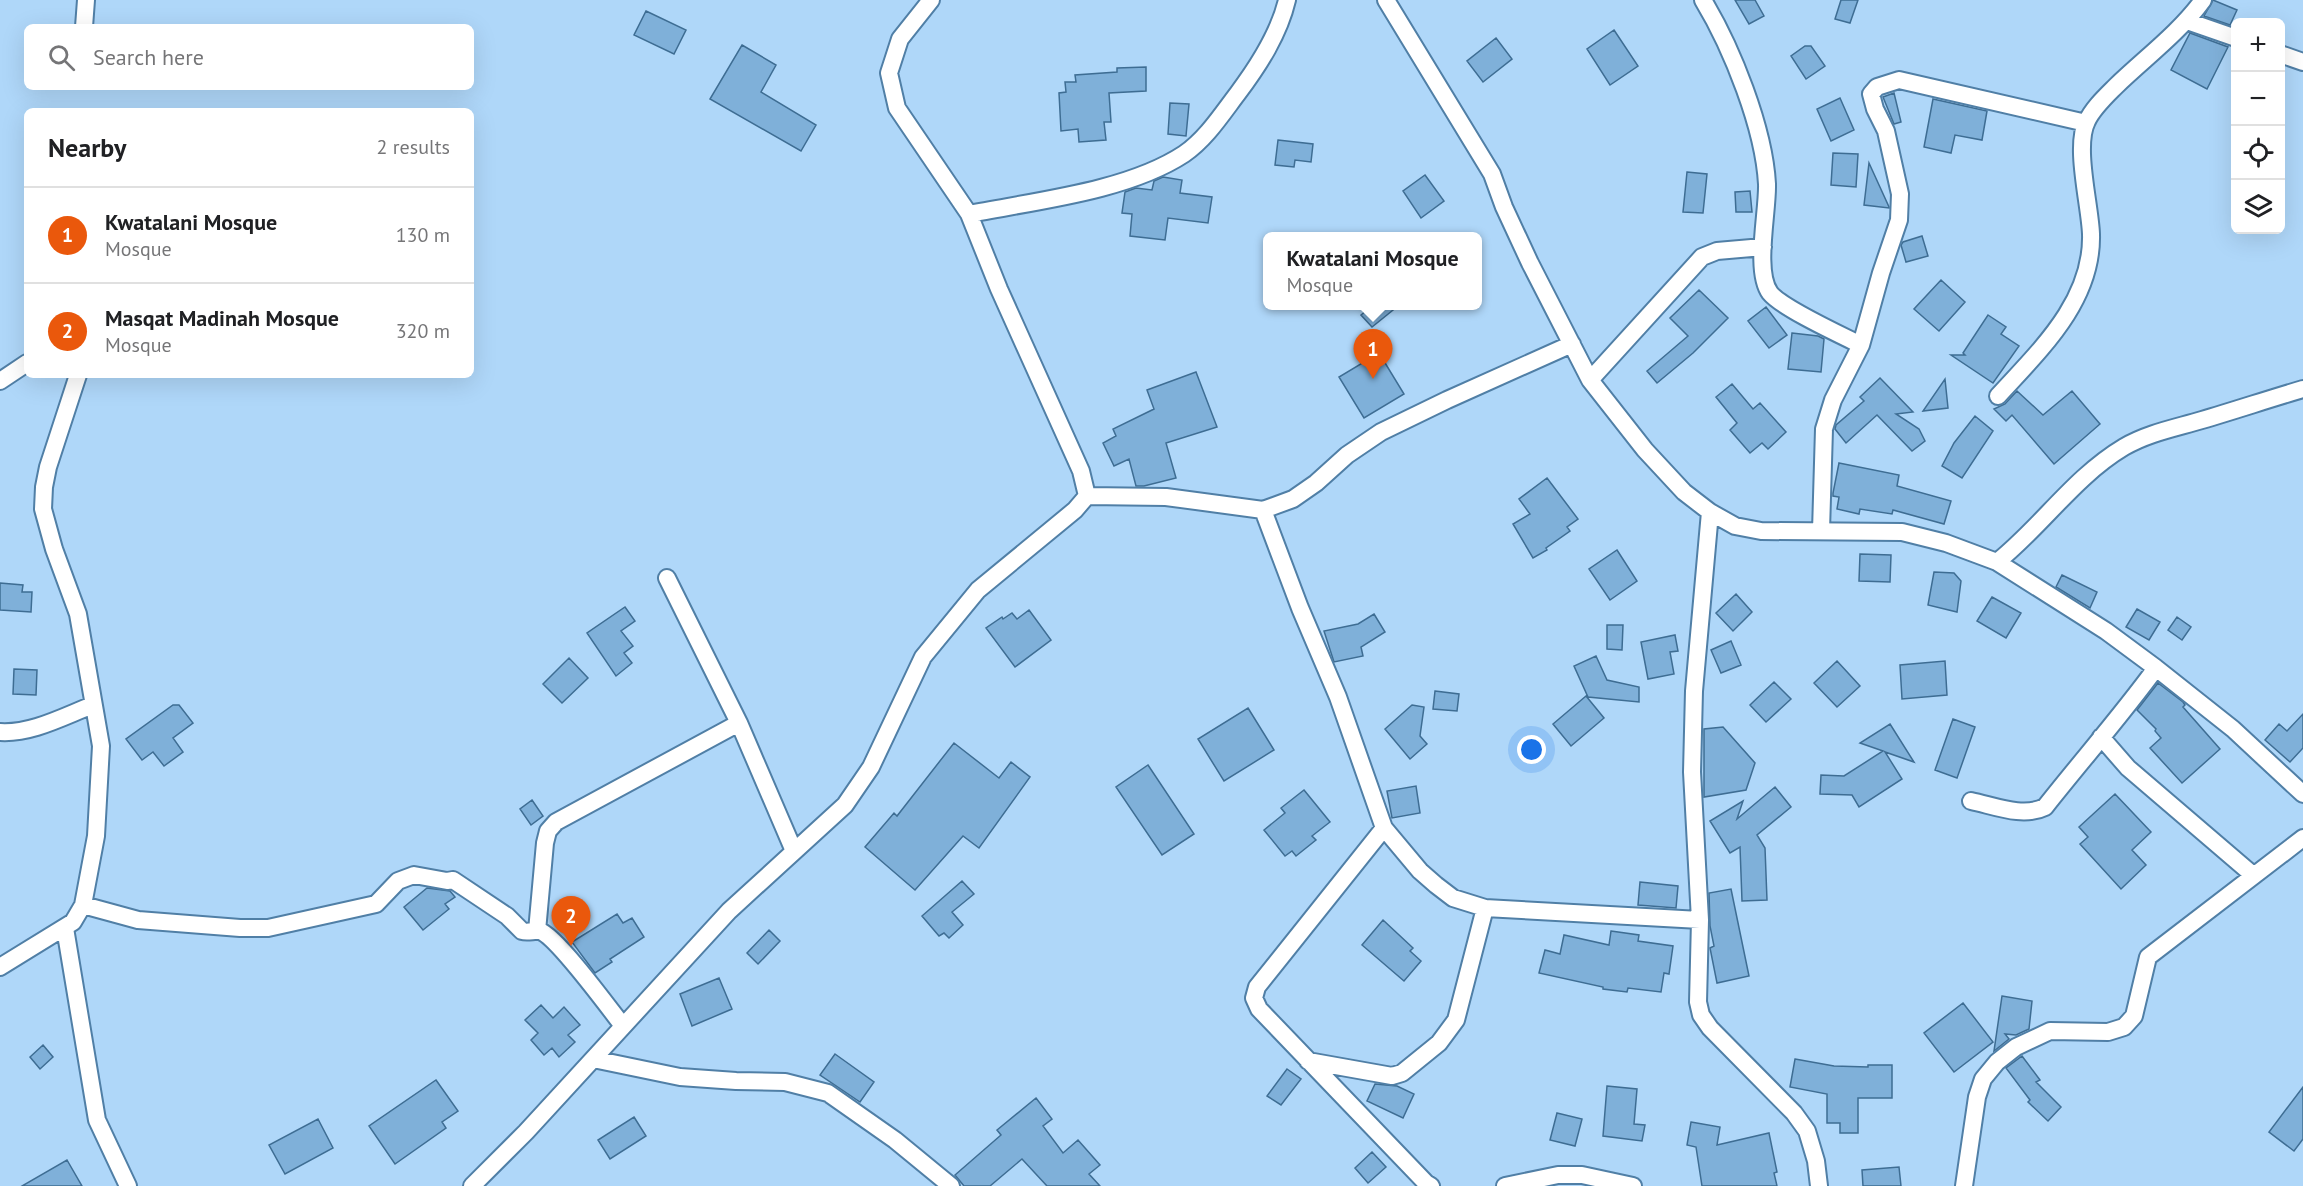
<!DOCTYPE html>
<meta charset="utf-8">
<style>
:root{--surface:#fff;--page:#f6f6f6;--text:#202124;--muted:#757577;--line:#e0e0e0;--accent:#ea580c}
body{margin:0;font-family:"PT Sans",sans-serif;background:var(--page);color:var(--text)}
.controls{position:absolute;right:18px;top:18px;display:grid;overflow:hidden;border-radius:9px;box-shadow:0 6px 24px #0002}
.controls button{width:54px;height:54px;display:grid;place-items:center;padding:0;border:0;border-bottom:2px solid var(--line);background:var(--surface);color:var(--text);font:30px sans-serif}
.you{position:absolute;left:1532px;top:750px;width:21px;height:21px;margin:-15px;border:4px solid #fff;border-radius:50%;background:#1a73e8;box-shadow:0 0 0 9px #1a73e833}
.badge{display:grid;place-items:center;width:39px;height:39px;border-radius:50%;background:var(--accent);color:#fff;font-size:20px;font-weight:700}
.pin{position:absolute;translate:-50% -50px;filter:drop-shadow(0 2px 3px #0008)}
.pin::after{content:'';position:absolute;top:32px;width:21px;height:18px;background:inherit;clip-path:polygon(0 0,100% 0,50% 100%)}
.popup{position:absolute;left:1263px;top:232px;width:219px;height:78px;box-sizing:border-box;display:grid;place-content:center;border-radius:9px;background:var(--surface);filter:drop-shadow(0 2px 4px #0005);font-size:20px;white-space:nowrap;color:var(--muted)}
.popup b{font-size:22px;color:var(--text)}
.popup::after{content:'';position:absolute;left:50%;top:100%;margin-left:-12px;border:12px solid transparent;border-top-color:var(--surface)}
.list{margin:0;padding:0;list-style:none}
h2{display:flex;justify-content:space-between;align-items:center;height:78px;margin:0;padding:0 24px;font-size:26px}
h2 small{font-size:20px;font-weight:400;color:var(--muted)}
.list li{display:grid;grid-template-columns:39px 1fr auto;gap:18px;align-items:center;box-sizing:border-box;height:96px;padding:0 24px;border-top:2px solid var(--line)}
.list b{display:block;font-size:22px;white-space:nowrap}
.list p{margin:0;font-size:20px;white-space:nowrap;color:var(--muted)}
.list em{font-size:20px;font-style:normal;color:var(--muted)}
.icon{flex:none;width:33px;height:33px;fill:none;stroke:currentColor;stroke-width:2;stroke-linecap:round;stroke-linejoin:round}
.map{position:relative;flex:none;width:2303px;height:1186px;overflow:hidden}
.search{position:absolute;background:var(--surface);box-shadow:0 6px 24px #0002;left:24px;top:24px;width:450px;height:66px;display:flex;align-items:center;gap:15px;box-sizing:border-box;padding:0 21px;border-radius:9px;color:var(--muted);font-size:22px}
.panel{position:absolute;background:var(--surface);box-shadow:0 6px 24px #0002;left:24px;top:108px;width:450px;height:270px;border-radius:9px}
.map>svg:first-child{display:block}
.building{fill:#7fb0d9;stroke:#3e6d93;stroke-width:1.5}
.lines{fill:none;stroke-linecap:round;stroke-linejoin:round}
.minor-casing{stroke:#507fa6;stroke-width:20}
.minor{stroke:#fff;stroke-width:16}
</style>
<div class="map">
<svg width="2303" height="1186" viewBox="0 0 2303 1186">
<rect width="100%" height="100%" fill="#afd7f9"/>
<path class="building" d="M1735,0h20l9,16 -15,8z
M1841,0h17l-8,23 -15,-4z
M2213,0l24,10 -7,15 -26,-9z
M646,11l40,19 -12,24 -40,-19z
M1614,30l24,36 -28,19 -23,-36z
M2190,33l38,14 -21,42 -36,-19z
M1496,38l16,21 -29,23 -16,-21z
M742,45l34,20 -15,27 55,33 -15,26 -91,-52z
M1805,46h6l14,20 -19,13 -15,-23z
M1146,67v24l-37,2 2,29h-7l2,18 -27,2 -1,-13 -17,2 -2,-38 7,-1 -1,-10h11l-1,-7 42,-3v-4z
M1894,93l7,29 -7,2 -11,-27z
M1840,98l14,32 -23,11 -14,-32z
M1933,99l54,12 -5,29 -27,-5 -4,18 -27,-6z
M1170,103l19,1 -3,32 -18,-2z
M1278,140l35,4 -2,18 -16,-2 -1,7 -19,-2z
M1833,153l25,1 -2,33 -25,-2z
M1869,163l20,44v1l-25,-3z
M1687,172l20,2 -4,39 -20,-1z
M1425,175l19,26 -23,17 -18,-27z
M1163,177l19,3 -2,13 32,4 -4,26 -40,-5 -3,22 -35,-4 2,-22 -10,-1 3,-21 11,-4 16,2 2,-9z
M1750,191l2,21h-16l-1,-20z
M1922,236l6,20 -22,6 -5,-17 2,-3z
M1941,280l24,22 -26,29 -25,-22z
M1699,290l29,28 -35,35 -36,30 -10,-12 41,-35 -18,-18z
M1372,306h26l-26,21 -11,-12z
M1766,307l21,28 -18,13 -21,-27z
M1988,315l18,12 -5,7 18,12 -26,37 -42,-28h14l-2,-2z
M1792,333l26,3 6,3 -3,33 -33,-3z
M1379,353l25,41 -40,24 -25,-41z
M1196,372l21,55 -51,16 10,35 -32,8h-8l-7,-27 -15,7 -11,-23 13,-7 -3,-7 41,-20 -7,-19z
M1880,378l33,34 -17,2 23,15 6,12 -13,10 -35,-36 -31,28 -11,-14 1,-4 28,-24 -4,-4z
M1945,379l3,29 -25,3z
M1732,384l21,25 7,-6 26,29 -18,17 -6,-6 -12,10 -20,-23 7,-7 -21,-26z
M2017,391l26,24 29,-24 28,33 -46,40 -42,-49 -6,6 -12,-12 11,-5z
M1975,416l18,15 -31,47 -20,-12 12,-23z
M1839,463l60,12 -2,11 54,15 -7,23 -51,-14 -1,4 -32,-5 -1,5 -22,-5 2,-12 -6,-1v-3z
M1547,478l31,41 -11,8 3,4 -24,17 1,2 -14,8 -20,-34 17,-10 -11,-15z
M1617,550l20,31 -27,19 -21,-31z
M1860,554l31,1 -1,27 -31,-1z
M1934,572l20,1 7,8 -4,31 -29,-7z
M2062,575l35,17 -7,16 -34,-21z
M0,583l23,2 -1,7h10l-1,20 -31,-2z
M1736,594l16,18 -19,19 -17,-18z
M1992,597l29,16 -15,25 -29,-17z
M625,607l10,14 -14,10 12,15 -9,7 8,10 -16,13 -29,-43z
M2137,609l23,13 -11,18 -23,-13z
M1029,610l22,30 -36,27 -29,-39 16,-11 1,2 9,-6 5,6z
M1374,614l11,18 -24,15 2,9 -29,6 -10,-31 34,-7z
M2177,617l14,10 -9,13 -14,-10z
M1607,625h16l-1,25 -15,-1z
M1675,635l3,16 -8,1 4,22 -26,5 -7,-37z
M1731,641l10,24 -20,8 -10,-23z
M1596,656l11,24 32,7v15l-51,-5 -14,-31z
M569,658l19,20 -26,25 -19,-19z
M1837,661l23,25 -23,21 -23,-24z
M1945,661l2,34 -45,4 -2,-34z
M14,669l23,1 -1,25 -23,-1z
M1774,682l17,17 -25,23 -16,-17z
M2158,683l25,19 2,3 -2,2 37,42 -38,34 -32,-35 11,-10 -6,-7 1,-2 -19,-19z
M1435,691l24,3 -2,17 -24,-2z
M1586,696l18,22 -33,28 -18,-22z
M173,705h6l14,18 -20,15 10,14 -19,14 -11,-14 -11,8 -16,-21z
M1412,705l12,2 -4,29 7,8 -17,15 -25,-30z
M1248,708l26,42 -50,31 -26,-42z
M2303,714v34l-13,14 -25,-22 14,-16 8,7z
M1953,719l22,8 -18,51 -22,-8z
M1890,724l24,38 -29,-10 17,27 -43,28 -7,-12 -32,-1 1,-19 23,1 39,-25 -23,-8z
M1723,727l32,36 -9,27 -42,7v-68z
M954,743l45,35 12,-16 19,15 -51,71 -16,-12 -48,54 -50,-43 29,-34 3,3z
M1148,765l46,69 -32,21 -46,-68z
M1416,786l4,27 -28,5 -5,-27z
M1775,787l16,20 -34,28 8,13 2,52 -25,1 -2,-54 -10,6 -20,-32 33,-20 -6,18z
M1304,790l26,32 -18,14 4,4 -20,16 -4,-5 -7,5 -21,-26 21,-17 -4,-5z
M2115,794l36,38 -19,18 14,15 -25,24 -41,-45 8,-7 -9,-10z
M532,800l11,16 -12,9 -11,-16z
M962,881l12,13 -22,18 11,13 -14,13 -5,-5 -5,3 -17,-20z
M1640,882l38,4 -2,22 -38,-3z
M427,888l23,3 5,6 -10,7 4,5 -26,21 -19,-23z
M1731,889l18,87 -32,7 -7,-35 4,-2 -4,-20 -1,-33z
M617,914l6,9 9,-5 12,19 -34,22 2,3 -17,11 -23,-31z
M1383,920l30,28 -3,3 11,10 -17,20 -42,-36z
M769,930l11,11 -22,23 -11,-11z
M1611,931l28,4 -1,6 35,5 -4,28 -5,-1 -3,19 -33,-4 -1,4 -24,-3v-2l-64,-14 6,-23 15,4 4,-19 45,10z
M719,978l13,31 -40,17 -12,-32z
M2002,996l30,5 -3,28 -13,6 -11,-1 4,5 -15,12z
M1963,1003l30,39 -39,30 -30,-39z
M541,1005l12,13 11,-11 16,18 -12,10 7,7 -16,15 -7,-9 -8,7 -13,-15 7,-7 -13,-13z
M43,1045l10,12 -13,12 -10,-12z
M835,1054l39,28 -14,20 -40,-27z
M2022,1056l18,24 -4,2 25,25 -13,14 -20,-19 2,-2 -24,-32z
M1795,1059l39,7 34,1v-2h24v33h-34v35h-18v-10h-13v-29l-37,-7z
M1287,1069l14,10 -20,26 -14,-9z
M436,1080l22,31 -16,11 4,6 -51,36 -26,-38z
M1375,1084l22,2 17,8 -11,24 -36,-17z
M1607,1086l30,3 -3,35 11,1 -3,16 -39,-5z
M2303,1087v52l-9,12 -25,-19z
M1036,1098l16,21 -9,7 20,27 15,-13 22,25 -11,9 11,12h-53l-25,-27 -32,27h-26l-9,-11 46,-40 -4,-5z
M1557,1113l25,6 -7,27 -25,-6z
M634,1117l12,19 -36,23 -12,-19z
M318,1119l15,29 -48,26 -16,-29z
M1691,1122l29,5 -3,18 52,-12 8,39 -3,1 3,13h-75l-6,-39 -9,-2z
M1372,1152l14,15 -18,16 -13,-15z
M67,1160l15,26h-60z
M1899,1167l2,19h-38l-1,-16z"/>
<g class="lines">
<g class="minor-casing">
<path id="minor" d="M1386,0l106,174 12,33 26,56 60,117 55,70 39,42 26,20 25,14 26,5 141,1 44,11 51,19 109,69 50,37 77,61 70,65
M1703,0c29,48 61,128 64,184 1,27 -13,87 3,109 12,15 71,42 91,52
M2187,21l49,17
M84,27l2,-27
M2280,54l23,8
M969,214c66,-13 159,-23 215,-60 22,-15 38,-40 54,-61 21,-28 41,-59 49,-93
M1590,380l112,-123 15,-6 46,-4
M0,381l27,-18
M1998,396c42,-46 95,-95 93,-162 -1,-29 -17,-88 -4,-113 6,-13 18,-24 29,-35 29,-28 63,-53 87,-86
M1087,496l79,1 97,13 30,-11 23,-16 31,-28 34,-23 66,-32 125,-56
M1263,510l37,98 38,89 46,131 36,43 16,14 17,13 32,10 215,12
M1710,512l-16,179 -2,81 8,148 -2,82 3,13 9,13 84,85 13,18 9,30 3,25
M1821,531l3,-102 9,-29 28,-55 20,-72 18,-53 1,-26 -14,-63 -11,-22 -4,-15 6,-7 22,-7 187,43
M1997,562c45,-36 77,-85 127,-115 24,-14 51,-19 78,-27 34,-10 67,-21 101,-31
M667,578l72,145 55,128
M0,732c32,2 64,-16 93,-27
M2101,737l27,31 125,107
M1971,801c24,5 52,17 74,6 37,-47 76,-91 111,-139
M1384,828l-127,159 -3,11 5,11 167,174 5,3
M83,905l55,15 102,8h28l108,-24 22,-23 16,-6 33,6 6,-1 54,36 15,15c6,2 12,-1 18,0 17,6 69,77 83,95
M65,928l32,192 31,66
M537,931l8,-88 3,-12 8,-9 183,-99
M0,967l73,-45 10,-17 13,-69 5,-90 -23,-132 -24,-65 -11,-40 1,-22 4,-20 30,-92
M593,1059l87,18 56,4 49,1 43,11 67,47 56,46
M1308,1061l84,15 10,-3 37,-30 17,-23 29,-112
M472,1186l54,-54 203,-221 116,-106 26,-38 52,-110 55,-67 97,-80 12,-14 -6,-25 -82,-182 -30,-75 -72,-106 -8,-35 11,-34 31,-39
M1505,1186l53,-11h24l51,11
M1964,1186l13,-89 6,-18 14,-17 19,-15 34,-16 58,1 16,-5 10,-11 14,-59 155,-119"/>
</g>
<use href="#minor" class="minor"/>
</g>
</svg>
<div class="controls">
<button>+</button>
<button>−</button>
<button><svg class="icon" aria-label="locate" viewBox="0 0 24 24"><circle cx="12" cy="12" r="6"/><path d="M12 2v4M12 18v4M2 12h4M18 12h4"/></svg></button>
<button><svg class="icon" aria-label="layers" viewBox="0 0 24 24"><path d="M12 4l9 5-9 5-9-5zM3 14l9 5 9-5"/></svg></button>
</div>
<div class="you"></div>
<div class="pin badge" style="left:1373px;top:379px">1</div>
<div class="popup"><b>Kwatalani Mosque</b>Mosque</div>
<div class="pin badge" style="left:571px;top:946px">2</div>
<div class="search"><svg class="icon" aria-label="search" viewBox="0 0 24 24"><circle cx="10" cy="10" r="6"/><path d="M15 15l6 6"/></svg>Search here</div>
<section class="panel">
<h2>Nearby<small>2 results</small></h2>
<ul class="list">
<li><span class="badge">1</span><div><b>Kwatalani Mosque</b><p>Mosque</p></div><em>130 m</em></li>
<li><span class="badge">2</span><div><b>Masqat Madinah Mosque</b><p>Mosque</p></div><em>320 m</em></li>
</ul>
</section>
</div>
